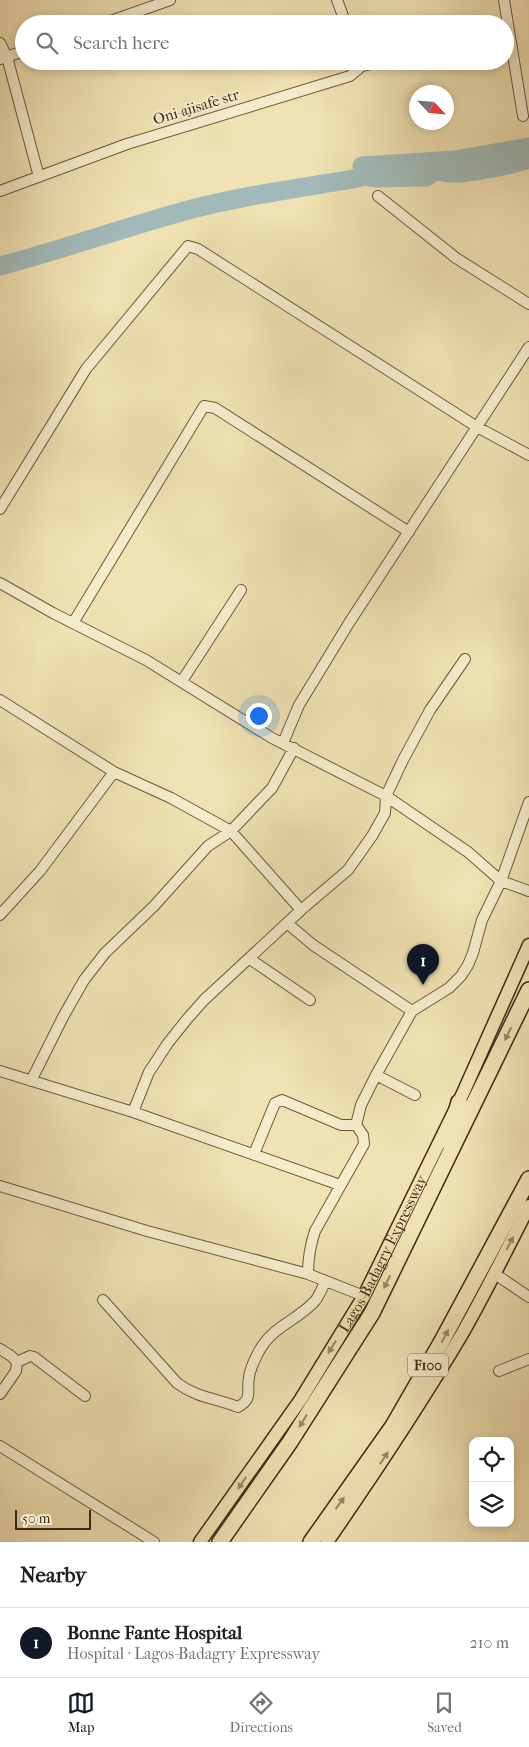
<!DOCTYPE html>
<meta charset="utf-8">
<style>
:root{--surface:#fff;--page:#f2f2f2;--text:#202124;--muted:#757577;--line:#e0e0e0;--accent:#111827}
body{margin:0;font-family:"IM FELL French Canon",serif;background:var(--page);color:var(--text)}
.controls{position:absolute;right:15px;bottom:15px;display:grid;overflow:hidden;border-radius:10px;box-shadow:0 2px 8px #0003}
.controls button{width:45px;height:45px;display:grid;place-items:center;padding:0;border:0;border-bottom:1px solid var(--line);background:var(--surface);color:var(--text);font:25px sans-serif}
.compass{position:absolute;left:409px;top:85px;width:45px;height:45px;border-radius:50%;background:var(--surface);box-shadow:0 2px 8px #0003;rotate:116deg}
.scale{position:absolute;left:15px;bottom:12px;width:76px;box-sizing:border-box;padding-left:5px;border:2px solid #41291a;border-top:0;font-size:14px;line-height:18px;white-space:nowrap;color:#41291a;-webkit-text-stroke:4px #f5eccd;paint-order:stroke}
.you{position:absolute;left:258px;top:715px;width:18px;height:18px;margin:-12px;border:4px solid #fff;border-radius:50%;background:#1a73e8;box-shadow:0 0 0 8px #1a73e833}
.badge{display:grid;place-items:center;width:32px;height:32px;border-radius:50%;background:var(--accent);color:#fff;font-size:16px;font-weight:700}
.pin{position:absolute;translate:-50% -41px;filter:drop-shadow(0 1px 2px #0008)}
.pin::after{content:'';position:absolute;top:26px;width:18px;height:15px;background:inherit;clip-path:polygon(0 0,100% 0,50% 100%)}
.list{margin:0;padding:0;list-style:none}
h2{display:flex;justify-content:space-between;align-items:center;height:65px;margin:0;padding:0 20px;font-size:21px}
h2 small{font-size:16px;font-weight:400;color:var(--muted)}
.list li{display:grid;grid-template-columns:32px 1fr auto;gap:15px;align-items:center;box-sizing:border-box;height:70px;padding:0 20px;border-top:1px solid var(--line)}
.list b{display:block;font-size:19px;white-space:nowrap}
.list p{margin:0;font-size:16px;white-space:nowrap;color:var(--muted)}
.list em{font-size:16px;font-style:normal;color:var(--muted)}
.icon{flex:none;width:28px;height:28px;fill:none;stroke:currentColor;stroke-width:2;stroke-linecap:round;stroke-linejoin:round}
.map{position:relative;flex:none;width:529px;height:1542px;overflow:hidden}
.search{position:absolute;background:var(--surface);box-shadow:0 2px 8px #0003;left:15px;right:15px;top:15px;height:55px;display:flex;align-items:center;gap:12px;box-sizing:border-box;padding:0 18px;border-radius:28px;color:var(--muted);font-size:19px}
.sheet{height:135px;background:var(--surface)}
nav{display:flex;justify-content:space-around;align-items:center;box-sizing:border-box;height:70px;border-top:1px solid var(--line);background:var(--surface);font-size:14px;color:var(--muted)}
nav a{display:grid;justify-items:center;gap:2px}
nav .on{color:var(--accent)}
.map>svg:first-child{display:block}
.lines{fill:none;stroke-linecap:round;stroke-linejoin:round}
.river{stroke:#a1bab9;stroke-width:19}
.minor-casing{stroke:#6d5740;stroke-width:12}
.major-casing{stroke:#41291a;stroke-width:15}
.highway-casing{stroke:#41291a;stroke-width:18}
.minor{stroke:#f5eccd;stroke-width:10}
.major{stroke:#f0e2b2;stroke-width:12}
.highway{stroke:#f0e2b2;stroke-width:15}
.oneway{fill:#988666}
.labels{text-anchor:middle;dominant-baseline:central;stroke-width:4;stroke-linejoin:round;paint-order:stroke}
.shield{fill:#f5eccd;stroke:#776450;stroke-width:1}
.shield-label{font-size:14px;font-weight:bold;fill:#41291a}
.street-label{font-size:15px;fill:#41291a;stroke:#f5eccd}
</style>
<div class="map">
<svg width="529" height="1542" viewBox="0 0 529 1542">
<rect width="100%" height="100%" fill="#f0e2b2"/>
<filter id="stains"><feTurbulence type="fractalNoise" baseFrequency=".004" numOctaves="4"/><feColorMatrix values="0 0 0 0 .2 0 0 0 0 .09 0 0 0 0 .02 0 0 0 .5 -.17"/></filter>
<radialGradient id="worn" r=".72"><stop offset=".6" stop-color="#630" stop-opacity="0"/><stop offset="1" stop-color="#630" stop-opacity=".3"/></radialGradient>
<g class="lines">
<path class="river" d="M362,166l93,-6 74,-13
M0,266c65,-17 128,-40 192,-57 53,-14 108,-21 161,-30l11,-3 11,2 51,-1 11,-7c13,10 75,-6 92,-11"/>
<g class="minor-casing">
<path id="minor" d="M337,0l9,24
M504,0l19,116
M102,24l68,-24
M0,43l7,14 32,120
M0,59l24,-8
M0,191l127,-47 223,-68 12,-10 24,-5
M378,196l78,62 73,46
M0,509l86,-140 102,-123 10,3 279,178 52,28
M0,583l53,30 93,47 126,78 114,58 82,56 33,29 28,10
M73,623l131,-217 11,2 194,124
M182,681l59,-91
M0,700l114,72 57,26 60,33 70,79
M283,743l16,-38 50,-82 180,-276
M0,915l40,-44 74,-99
M287,923l26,22 99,66
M250,959l60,41
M0,1071l133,41 207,73
M376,1075l39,20
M31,1081l32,-64 21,-37 21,-27 49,-47 54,-60 23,-15 41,-43 22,-40
M133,1112l16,-40 19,-29 20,-25 16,-18 97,-90 47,-40 24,-34 13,-23 1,-17 17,-36 27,-50 35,-51
M254,1154l21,-51 7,-3 59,25h15
M0,1186l147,45 161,43 56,22
M308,1274c0,-15 2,-28 7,-43l49,-87 -1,-9 -7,-10 5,-20 15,-30 36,-64 37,-23 12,-12 7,-11 5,-12 9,-33 19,-39 28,-79
M495,1274l34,23
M103,1300l74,83c20,15 39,15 61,24 16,-9 8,-16 11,-30 1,-7 5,-16 8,-22 14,-29 37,-32 57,-53 5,-5 8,-14 11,-20
M0,1349l11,7 6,6 -1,9 -16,23
M17,1362l13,-6 4,1 51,39
M499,1371l30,-12
M0,1446l154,96"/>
</g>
<g class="major-casing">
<g id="major">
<path id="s1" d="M200,1542l101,-143 63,-103 95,-194 70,-157"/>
<path d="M327,1542c47,-68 93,-137 135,-208 24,-42 45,-85 67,-128"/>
</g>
</g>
<g class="highway-casing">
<path id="highway" d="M448,1142l11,-40
M220,1542l70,-100 82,-129 157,-323
M311,1542l82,-116 49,-85 87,-162"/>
</g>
<use href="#minor" class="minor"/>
<use href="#major" class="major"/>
<use href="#highway" class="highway"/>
</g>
<defs><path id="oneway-solid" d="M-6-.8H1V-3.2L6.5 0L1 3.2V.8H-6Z" transform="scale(1.25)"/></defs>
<g class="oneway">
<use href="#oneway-solid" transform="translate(508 1034) rotate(116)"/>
<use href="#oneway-solid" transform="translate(510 1243) rotate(-63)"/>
<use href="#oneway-solid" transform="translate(387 1282) rotate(116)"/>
<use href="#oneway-solid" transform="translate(445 1336) rotate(-62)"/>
<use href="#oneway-solid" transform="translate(332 1347) rotate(122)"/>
<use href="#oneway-solid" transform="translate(303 1421) rotate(122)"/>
<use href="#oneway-solid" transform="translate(384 1458) rotate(-56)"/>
<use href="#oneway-solid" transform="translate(242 1483) rotate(125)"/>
<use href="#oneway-solid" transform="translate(340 1503) rotate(-54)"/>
</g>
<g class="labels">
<rect class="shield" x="408" y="1353.5" width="40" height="23" rx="4"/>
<g class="shield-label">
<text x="428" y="1365">F100</text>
</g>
<g class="street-label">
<text transform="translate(196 107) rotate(-17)">Oni-ajisafe str</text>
<text stroke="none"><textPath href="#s1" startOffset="342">Lagos-Badagry Expressway</textPath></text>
</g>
</g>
<rect width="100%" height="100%" filter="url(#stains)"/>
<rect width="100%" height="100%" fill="url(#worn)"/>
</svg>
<div class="controls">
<button><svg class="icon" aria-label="locate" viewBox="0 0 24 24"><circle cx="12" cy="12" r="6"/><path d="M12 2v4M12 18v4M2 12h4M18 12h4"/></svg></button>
<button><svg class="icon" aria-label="layers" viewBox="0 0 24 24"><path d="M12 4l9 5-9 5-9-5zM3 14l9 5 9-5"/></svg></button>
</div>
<svg class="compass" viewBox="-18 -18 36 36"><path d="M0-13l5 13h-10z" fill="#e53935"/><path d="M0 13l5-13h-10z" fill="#757577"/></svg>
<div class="scale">50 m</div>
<div class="you"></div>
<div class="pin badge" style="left:423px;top:985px">1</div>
<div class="search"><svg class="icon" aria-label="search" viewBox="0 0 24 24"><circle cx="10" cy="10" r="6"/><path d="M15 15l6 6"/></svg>Search here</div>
</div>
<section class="sheet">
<h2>Nearby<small></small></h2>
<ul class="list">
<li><span class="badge">1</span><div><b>Bonne Fante Hospital</b><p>Hospital · Lagos-Badagry Expressway</p></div><em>210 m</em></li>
</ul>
</section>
<nav>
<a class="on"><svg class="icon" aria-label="map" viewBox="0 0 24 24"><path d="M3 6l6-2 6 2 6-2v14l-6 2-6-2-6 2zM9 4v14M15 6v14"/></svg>Map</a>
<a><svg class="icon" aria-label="directions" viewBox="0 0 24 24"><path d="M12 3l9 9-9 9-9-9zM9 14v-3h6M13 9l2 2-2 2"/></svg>Directions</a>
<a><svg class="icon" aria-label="saved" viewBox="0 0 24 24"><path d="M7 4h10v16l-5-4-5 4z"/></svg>Saved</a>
</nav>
